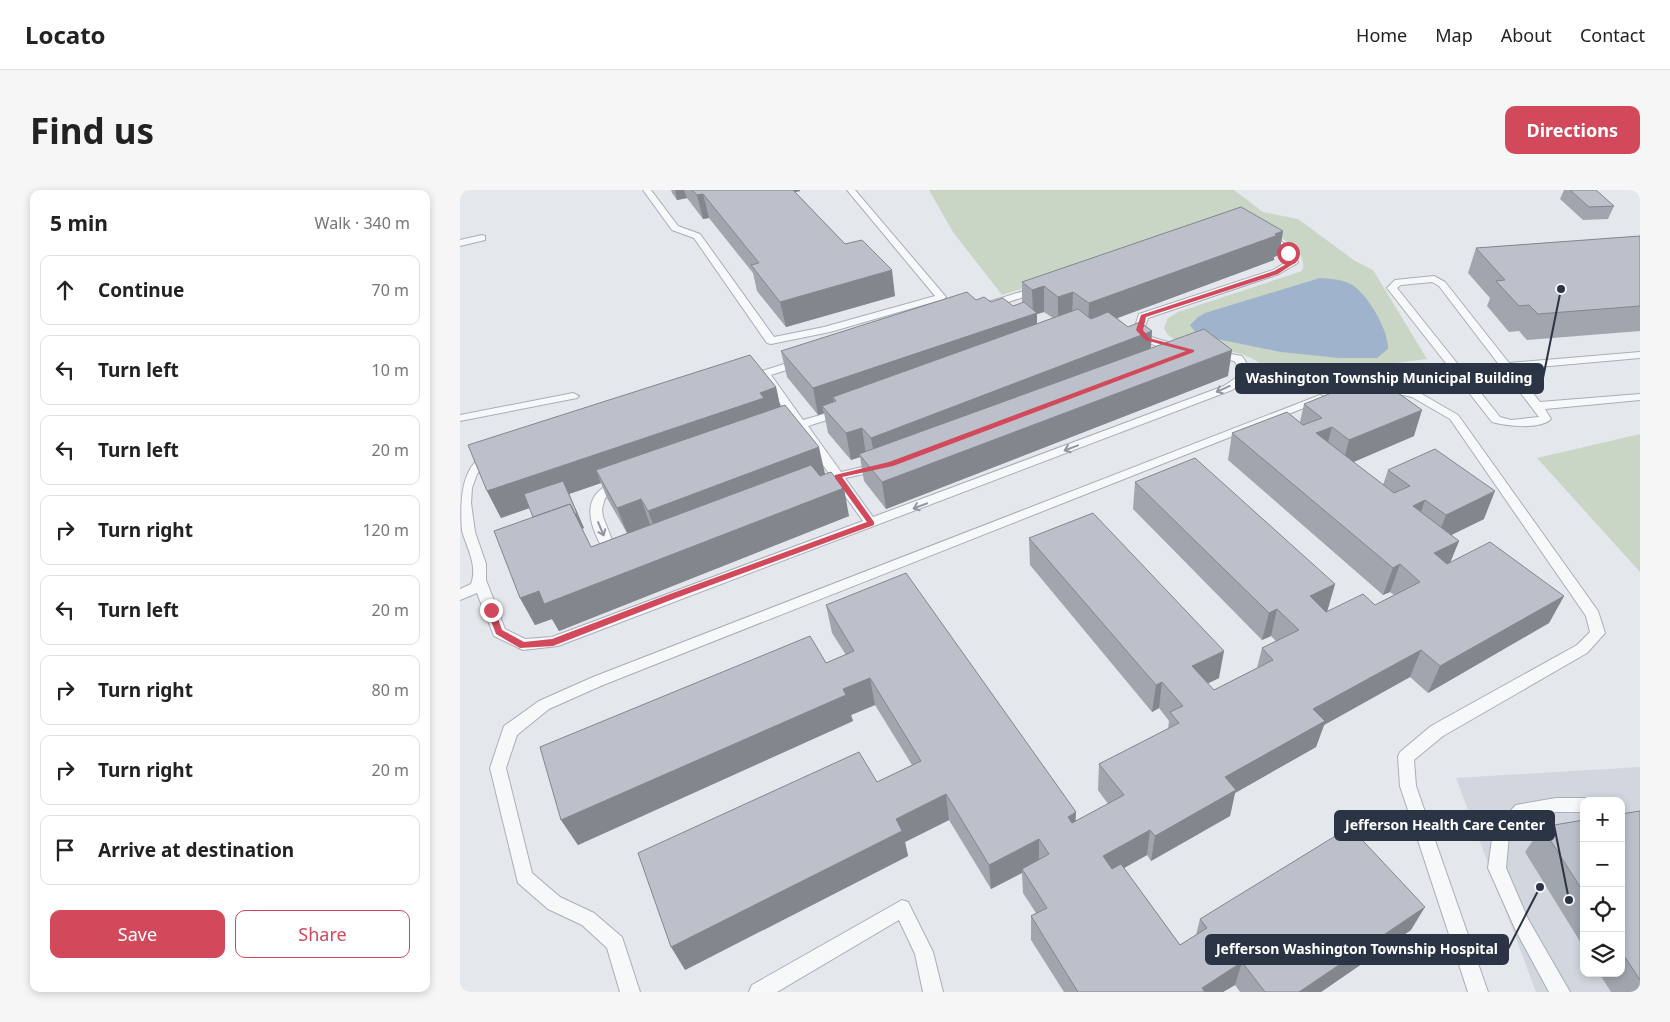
<!DOCTYPE html>
<meta charset="utf-8">
<style>
:root{--surface:#fff;--page:#f6f6f6;--text:#222;--muted:#767676;--line:#e0e0e0;--accent:#d1495b}
body{margin:0;font-family:"Noto Sans",sans-serif;background:var(--page);color:var(--text)}
.controls{position:absolute;right:15px;bottom:15px;display:grid;overflow:hidden;border-radius:10px;box-shadow:0 2px 8px #0003}
.controls button{width:45px;height:45px;display:grid;place-items:center;padding:0;border:0;border-bottom:1px solid var(--line);background:var(--surface);color:var(--text);font:25px sans-serif}
.stop{position:absolute;width:15px;height:15px;margin:-11px;border:4px solid #d1495b;border-radius:50%;background:#fff}
.stop.end{background:#d1495b;border-color:#fff;box-shadow:0 1px 5px #0008}
.list{margin:0;padding:0;list-style:none}
h2{display:flex;justify-content:space-between;align-items:center;height:65px;margin:0;padding:0 20px;font-size:21px}
h2 small{font-size:16px;font-weight:400;color:var(--muted)}
.list li{display:grid;grid-template-columns:32px 1fr auto;gap:15px;align-items:center;box-sizing:border-box;height:70px;margin:0 10px 10px;padding:0 10px;border:1px solid var(--line);border-radius:10px}
.list b{display:block;font-size:19px;white-space:nowrap}
.list em{font-size:16px;font-style:normal;color:var(--muted)}
.actions{display:flex;gap:10px;padding:15px 20px}
.actions a{flex:1;padding:11px 0;border:1px solid var(--accent);border-radius:10px;text-align:center;font-size:18px;color:var(--accent)}
.actions .main{background:var(--accent);color:#fff}
.icon{flex:none;width:28px;height:28px;fill:none;stroke:currentColor;stroke-width:2;stroke-linecap:round;stroke-linejoin:round}
.map{position:relative;flex:none;width:1180px;height:802px;overflow:hidden;border-radius:10px}
header{display:flex;align-items:center;gap:30px;box-sizing:border-box;height:70px;padding:0 25px;background:var(--surface);border-bottom:1px solid var(--line)}
header strong{font-size:24px}
nav{display:flex;gap:28px;margin-inline-start:auto;font-size:18px}
.intro{display:flex;align-items:center;justify-content:space-between;box-sizing:border-box;height:120px;padding:0 30px}
h1{margin:0;font-size:35px}
.button{padding:12px 22px;border-radius:10px;background:var(--accent);color:#fff;font-size:18px;font-weight:700}
main{display:flex;gap:30px;padding:0 30px}
aside{flex:1;background:var(--surface);border-radius:10px;box-shadow:0 2px 8px #0003}
.map>svg:first-child{display:block}
.built{fill:#d2d6de;fill-rule:evenodd}
.green{fill:#c9d6c5}
.water{fill:#9fb4cc}
.lines{fill:none;stroke-linecap:round;stroke-linejoin:round}
.lane-casing{stroke:#a9aeb7;stroke-width:2}
.lane{fill:#f7f8fa;fill-rule:evenodd}
.wall{fill:#a1a5ae;fill-rule:evenodd}
.shaded-wall{fill:#83868d}
.building{fill:#bbc0ca;stroke:#83868d}
.oneway{stroke:#9196a0}
.route{fill:#d1495b}
.leader{fill:none;stroke:#2b3445;stroke-width:2}
.callout-dot{fill:#2b3445;stroke:#f4f6f9;stroke-width:2}
.callout{fill:#2b3445;stroke:#2b3445;stroke-width:2}
.callout-label{font-size:14px;text-anchor:middle;font-weight:bold;fill:#fff}
</style>
<header>
<strong>Locato</strong>
<nav><a>Home</a><a>Map</a><a>About</a><a>Contact</a></nav>
</header>
<div class="intro"><h1>Find us</h1><a class="button">Directions</a></div>
<main>
<aside>
<h2>5 min<small>Walk · 340 m</small></h2>
<ul class="list">
<li><svg class="icon" aria-label="ahead" viewBox="0 0 24 24"><path d="M12 20V5M6 11l6-6 6 6"/></svg><div><b>Continue</b></div><em>70 m</em></li>
<li><svg class="icon" aria-label="left" viewBox="0 0 24 24"><path d="M17 20v-9H6M10 6l-5 5 5 5"/></svg><div><b>Turn left</b></div><em>10 m</em></li>
<li><svg class="icon" aria-label="left" viewBox="0 0 24 24"><path d="M17 20v-9H6M10 6l-5 5 5 5"/></svg><div><b>Turn left</b></div><em>20 m</em></li>
<li><svg class="icon" aria-label="right" viewBox="0 0 24 24"><path d="M7 20v-9h11M14 6l5 5-5 5"/></svg><div><b>Turn right</b></div><em>120 m</em></li>
<li><svg class="icon" aria-label="left" viewBox="0 0 24 24"><path d="M17 20v-9H6M10 6l-5 5 5 5"/></svg><div><b>Turn left</b></div><em>20 m</em></li>
<li><svg class="icon" aria-label="right" viewBox="0 0 24 24"><path d="M7 20v-9h11M14 6l5 5-5 5"/></svg><div><b>Turn right</b></div><em>80 m</em></li>
<li><svg class="icon" aria-label="right" viewBox="0 0 24 24"><path d="M7 20v-9h11M14 6l5 5-5 5"/></svg><div><b>Turn right</b></div><em>20 m</em></li>
<li><svg class="icon" aria-label="arrive" viewBox="0 0 24 24"><path d="M6 21V4h12l-3 4 3 4H6"/></svg><div><b>Arrive at destination</b></div></li>
</ul>
<div class="actions"><a class="main">Save</a><a>Share</a></div>
</aside>
<div class="map">
<svg width="1180" height="802" viewBox="0 0 1180 802">
<rect width="100%" height="100%" fill="#e4e7ec"/>
<path class="built" d="M1180,577v225h-104l-80,-214zM1124,611h37v172h-37z"/>
<path class="green" d="M469,0h305l29,22 35,7 57,42 18,9 54,89 -147,19 -25,-18 -13,-6 -67,-14 -8,-6 -3,-6 4,-10 10,-6 124,-41c10,-25 -43,-44 -60,-52l-240,76 -49,-63z
M1180,244v138l-103,-114z"/>
<path class="water" d="M860,88c12,1 24,1 34,8 15,11 35,45 34,63l-11,9h-38l-58,-6 -69,-14 -16,-5 -6,-8 8,-8 7,-4z"/>
<g class="lines">
<g class="lane-casing">
<path id="lane" d="M183,0h8l27,36 22,8 74,103 50,-10 111,-31 -88,-106h8l91,107 -2,2 -114,33 -59,12 -4,-1 -73,-105 -22,-8z
M806,43c15,5 25,16 32,29l-2,2 -17,10 -131,44 -4,12 7,7 33,10 1,2 -1,2 -4,1c-17,-4 -35,-7 -46,-22l5,-16 134,-44 15,-9 -9,-12 -16,-11v-4z
M22,45l3,1v4l-25,6v-6z
M974,86l11,6 64,81 131,-11v6l-126,11 26,33 100,-8v6l-95,9 6,10c-11,11 -45,7 -59,3l-105,-134 8,-8zM972,92l7,4 100,131 -28,3 -11,-3 -103,-129 4,-3z
M580,96l5,3 -2,2 -54,17 -5,-3 1,-2z
M753,161l29,5 7,11 -3,13 -14,10 -674,256 -35,4 -29,-14 -17,-43 -17,7v-11l11,-5c7,-18 -4,-36 -9,-53 -2,-29 -2,-70 30,-79l6,4 -14,10 -7,8 -5,14 -1,15 4,29 11,32v16l19,49 20,10 27,-2 311,-116 -28,-39 -17,6 -4,-1 -2,-3 2,-3 16,-6 -32,-46 -14,5 -4,-2 -2,-2 2,-2 14,-5 -32,-45 -15,4 -5,-3 1,-2 54,-17h8l1,2 -1,2 -34,11 32,45 35,-10h8l2,2 -2,2 -38,12 33,46 38,-9 4,1 2,3 -2,3 -38,8 28,39 351,-131 13,-9 2,-10 -5,-6 -25,-5 -1,-2z
M912,192l48,11 38,22 140,196 7,22 -18,20 -144,83 -29,24 2,26 72,206h-20l-68,-206 -2,-29 2,-5 31,-26 146,-81 13,-13 -4,-16 -136,-197 -38,-22 -44,-10 -2,-2z
M113,203l6,3 -2,2 -117,23v-6z
M860,205l6,3 -2,2 -721,285 -54,24 -32,26 -11,33 26,105 28,24 34,16 28,24 18,55h-20l-13,-44 -25,-23 -34,-16 -30,-26 -28,-115 14,-42 35,-25 54,-24z
M161,290l4,1 2,3 -2,3 -20,11 -3,11 1,8 10,25 12,2 2,3 -2,3c-7,2 -15,1 -22,-1 -17,-30 -22,-58 18,-69z
M1096,608h28l6,3h-6v11h-28l-29,5 -18,18 -3,33 22,51 42,73h-21l-33,-61 -28,-63 5,-36 2,-5 21,-22z
M442,710l6,2 25,50 10,40h-20l-8,-38 -16,-34 -122,72h-28l3,-7z"/>
</g>
<use href="#lane" class="lane"/>
</g>
<path class="wall" d="M211,0h129v1l-5,1 100,104 -109,31 -29,-36 -4,-18 -44,-55 -6,1 -16,-21 -10,2 -5,-7z
M1104,0h32l18,16 -6,13 -25,1 -23,-21z
M823,41l-4,24 -5,2v3l-157,58 11,9 24,4 -1,17 77,28 -342,133 -22,-28 -4,-24 -9,3 -23,-27 -4,-20 -6,2 -31,-38 -6,-26 195,-51 37,6 9,-3v-21zM584,122l9,6 -16,6v-10z
M1180,46v95l-113,9 -8,-9 -10,1 -22,-26 3,-8 -22,-25 8,-25z
M316,197l4,19 45,68 -5,2 29,40 -290,115 -7,-12 -17,6 -15,-27 13,-81 -3,-9 -29,10 -14,-27zM141,293l6,15 20,35 -36,14 -9,-18 2,-1 -15,-34z
M844,214l110,32 -61,26 30,23 5,-15 96,49 -33,16 8,6 -9,21 114,34 -15,27 -121,70 -18,-16 -86,48 -8,22 -81,46 -5,23 -79,45 -4,-6 -23,13 56,77 16,-10 4,-16 211,11 -90,62h-81l-5,-7 -12,7h-159l-33,-52v-24l5,-3 -13,-20 -1,-20 -31,16 -42,-69 -44,22 3,14 -223,114 192,-188 35,-17 -37,-60 -24,10 2,6 -275,124 -17,-25 265,-157 20,-8 -14,-22 -6,-28 250,216 32,-17 -10,-14 1,-26 69,-35 1,-8 -10,-13 -7,4 -122,-147 -1,-27 190,140 -12,6 7,6 43,-22 5,-20 14,-7 -5,-5 -9,4 -129,-131 2,-27 200,102 -8,27 48,-6 19,-10 -4,-3 -7,3 -155,-135 4,-27 68,-11z
M1180,621v181h-29l-12,-19h22v-159z
M1124,630v128l-59,-96 17,-25z"/>
<path class="shaded-wall" d="M215,0h9l3,8 -10,2z
M319,0h21v1l-20,5z
M243,4l6,24 -6,1 -6,-24z
M823,41l-4,24 -5,2v3l-186,69 1,-26z
M432,80l3,26 -109,31 -6,-25z
M584,96v26l-7,2v25l-201,62 -3,-4 2,12 -13,-3 2,7 -6,2 -5,-27 220,-74 -1,-24z
M613,102l-1,25 -14,5v-25z
M692,141l-2,26 -274,108 -5,-27z
M772,160l-4,26 -342,133 -4,-27z
M316,197l6,27 -186,56 5,13 -32,11 15,34 -39,14 24,-48 -68,24 -14,-27z
M962,220l-8,26 -72,31 7,-27z
M872,237l-7,27 -9,-21z
M402,238l4,27 -7,-1 1,3 -9,3 -5,-27z
M359,257l6,27 -167,64 -10,-27z
M384,298l5,28 -290,115 -7,-12 -17,6 -15,-27z
M1035,301l-11,28 -49,24 11,-28z
M181,309l10,28 -23,8 -11,-27z
M965,310l-9,27 -3,-21z
M999,351l-11,27 -14,-15z
M940,374l-10,28 -7,3 10,-27z
M875,394l-8,28 -24,12 7,-28z
M1104,406l-15,27 -121,70 12,-27z
M817,419l-6,27 -9,4 7,-27z
M961,460l-11,27 -86,48 -8,22 -81,46 -5,23 -79,45 4,-25 70,-59 88,-68z
M764,461l-5,27 -31,15 4,-27z
M410,488l5,27 -24,10 2,6 -275,124 -17,-25 282,-131z
M702,492l-3,26 -7,4 4,-27z
M486,604l3,26 -44,22 3,14 -223,114 -14,-23 225,-128z
M616,622l-1,26 -7,-21z
M690,640l-3,25 -46,26 2,-25z
M579,649v25l-17,5v4l-31,16 -2,-24z
M965,717l-14,23 -90,62h-22z
M782,772l-7,23 -12,7h-22l1,-4z"/>
<path class="building" d="M232,0h101l52,54 17,-4 30,30 -112,32 -29,-37 8,-2 -56,-69 -6,1z
M1110,0h26l18,16 -25,1z
M781,17l42,24 -8,3 3,1 -189,68 -16,-11 -15,5 -14,-11 -12,4 -10,-8z
M1180,46v70l-102,8 -9,-9 -10,1 -23,-25 9,-1 -29,-32z
M507,102l9,8 8,-3 7,5 12,-4 10,8 11,-4 13,11 -224,75 -32,-37z
M618,119l13,10 17,-7 20,15 12,-5 12,9 -281,107 -9,-10 -16,5 -24,-27 14,-5 -3,-4z
M744,139l28,21 -350,132 -23,-28z
M290,165l26,32 -16,6 4,5 -277,93 -19,-46z
M914,186l48,34 -73,30 -17,-13 -16,6 78,60 16,-7 -22,-16 47,-21 60,42 -49,24 -21,-15 -12,6 46,35 -25,12 13,11 43,-22 74,54 -124,70 -19,-16 -108,59 12,12 -100,56 11,13 -81,46 -5,-6 -47,26 9,13 9,-5 59,81 27,-17 -7,-9 150,-92 75,80 -126,85h-34l-23,-30 -40,26 3,4h-127l-47,-76 16,-8 -25,-39 27,-15 -10,-15 -50,26 -43,-71 -50,25 6,12 -231,116 -33,-94 221,-101 18,30 44,-21 -51,-83 -27,11 3,6 -285,125 -21,-73 270,-111 16,27 28,-12 -28,-46 80,-32 170,239 -8,5 4,6 52,-28 -25,-31 80,-41 -9,-11 13,-6 -21,-24 -6,3 -127,-147 64,-25 131,138 -32,15 22,24 59,-30 -11,-12 37,-18 -22,-21 -8,4 -134,-131 60,-24 140,126 -25,12 16,16 37,-18 12,11 45,-23 -20,-18 -7,4 -161,-135 55,-21 16,13 19,-7 -18,-14z
M325,215l34,42 -171,64 -7,-12 -24,9 -21,-38z
M351,275l9,11 11,-4 13,16 -300,116 -5,-13 -19,7 -26,-67 76,-27 21,43z
M103,291l14,32 -2,1 -5,-10 -37,13 -9,-23z
M1180,621v169l-19,-29v-137z
M1124,630v73l-42,-66z"/>
<defs><path id="oneway-shaft" d="M-6 0H5M1.5-3L5.5 0L1.5 3" fill="none" stroke-width="1.6" stroke-linecap="round" stroke-linejoin="round" transform="scale(1.25)"/></defs>
<g class="oneway">
<use href="#oneway-shaft" transform="translate(763 199) rotate(156)"/>
<use href="#oneway-shaft" transform="translate(611 258) rotate(159)"/>
<use href="#oneway-shaft" transform="translate(460 316) rotate(159)"/>
<use href="#oneway-shaft" transform="translate(141 339) rotate(67)"/>
</g>
<path class="route" d="M827,62h3l6,10 -18,12 -132,43 -3,13 6,8 45,12v2l-301,114 -51,11 32,45v3l-198,73 -123,48 -33,2 -24,-14 -9,-24 4,-3 4,3 7,20 22,12 28,-3 118,-45 197,-72 -32,-44v-3l54,-13 297,-111 -41,-11 -9,-10 5,-15 133,-44 16,-9z"/>
<path class="leader" d="M1101 99L1083 188M1109 710L1094 635M1080 697L1048 759"/>
<g class="callout-dot">
<circle cx="1101" cy="99" r="5"/>
<circle cx="1109" cy="710" r="5"/>
<circle cx="1080" cy="697" r="5"/>
</g>
<g class="callout">
<rect x="776" y="174" width="307" height="29" rx="5"/>
<rect x="875" y="621" width="219" height="29" rx="5"/>
<rect x="746" y="745" width="302" height="29" rx="5"/>
</g>
<g class="callout-label">
<text x="929" y="193">Washington Township Municipal Building</text>
<text x="985" y="640">Jefferson Health Care Center</text>
<text x="897" y="764">Jefferson Washington Township Hospital</text>
</g>
</svg>
<div class="controls">
<button>+</button>
<button>−</button>
<button><svg class="icon" aria-label="locate" viewBox="0 0 24 24"><circle cx="12" cy="12" r="6"/><path d="M12 2v4M12 18v4M2 12h4M18 12h4"/></svg></button>
<button><svg class="icon" aria-label="layers" viewBox="0 0 24 24"><path d="M12 4l9 5-9 5-9-5zM3 14l9 5 9-5"/></svg></button>
</div>
<div class="stop" style="left:828px;top:63px"></div>
<div class="stop end" style="left:31px;top:420px"></div>
</div>
</main>
